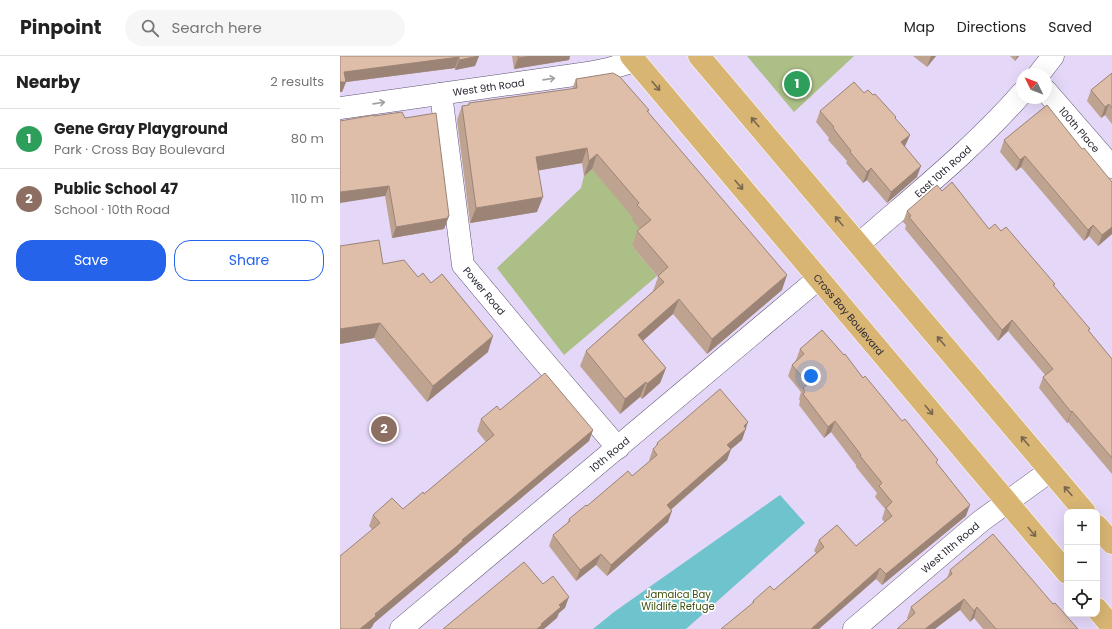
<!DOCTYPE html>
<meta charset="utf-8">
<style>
:root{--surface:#fff;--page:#f6f6f6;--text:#222;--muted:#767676;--line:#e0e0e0;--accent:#2563eb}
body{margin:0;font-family:Poppins,sans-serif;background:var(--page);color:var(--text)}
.controls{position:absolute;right:12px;bottom:12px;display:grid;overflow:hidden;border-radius:8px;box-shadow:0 4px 16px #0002}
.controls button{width:36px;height:36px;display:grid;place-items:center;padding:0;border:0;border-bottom:1px solid var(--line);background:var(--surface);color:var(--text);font:20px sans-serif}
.compass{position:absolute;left:676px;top:12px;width:36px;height:36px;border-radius:50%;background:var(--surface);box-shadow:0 4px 16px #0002;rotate:313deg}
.you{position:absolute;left:471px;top:320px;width:14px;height:14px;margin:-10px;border:3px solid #fff;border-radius:50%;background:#1a73e8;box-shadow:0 0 0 6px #1a73e833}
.badge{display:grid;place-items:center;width:26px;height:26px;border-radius:50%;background:var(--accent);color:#fff;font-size:13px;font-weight:700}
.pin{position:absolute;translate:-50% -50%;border:2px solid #fff;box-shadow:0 1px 4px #0006}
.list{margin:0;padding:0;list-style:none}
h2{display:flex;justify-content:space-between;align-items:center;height:52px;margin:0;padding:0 16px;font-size:17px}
h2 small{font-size:13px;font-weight:400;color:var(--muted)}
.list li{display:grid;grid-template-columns:26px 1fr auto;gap:12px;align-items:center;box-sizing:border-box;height:60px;padding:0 16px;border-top:1px solid var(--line)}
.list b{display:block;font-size:15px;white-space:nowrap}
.list p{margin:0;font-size:13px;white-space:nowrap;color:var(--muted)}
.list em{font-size:13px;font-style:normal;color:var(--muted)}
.actions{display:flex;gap:8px;padding:12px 16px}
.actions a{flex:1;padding:9px 0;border:1px solid var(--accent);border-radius:16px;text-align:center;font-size:14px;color:var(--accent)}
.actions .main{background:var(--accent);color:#fff}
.icon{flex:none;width:22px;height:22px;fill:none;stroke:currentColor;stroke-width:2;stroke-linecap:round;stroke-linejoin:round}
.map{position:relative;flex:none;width:772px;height:573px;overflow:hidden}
header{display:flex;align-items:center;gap:24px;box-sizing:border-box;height:56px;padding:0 20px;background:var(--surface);border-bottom:1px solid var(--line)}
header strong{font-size:19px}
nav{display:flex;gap:22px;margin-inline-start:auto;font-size:14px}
.search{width:280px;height:36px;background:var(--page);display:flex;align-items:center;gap:10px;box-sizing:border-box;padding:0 14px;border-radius:22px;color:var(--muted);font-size:15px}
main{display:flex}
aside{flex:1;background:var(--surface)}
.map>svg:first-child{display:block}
.green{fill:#abbf86}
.water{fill:#6ec3cd}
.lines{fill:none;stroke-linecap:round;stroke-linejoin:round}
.street-casing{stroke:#5f5470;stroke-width:23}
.primary-casing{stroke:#fff;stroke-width:23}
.street{stroke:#fff;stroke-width:22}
.primary{stroke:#d8b573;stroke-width:22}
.wall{fill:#bfa391}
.shaded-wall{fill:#9b8476}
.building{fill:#debda9;stroke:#9b8476}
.oneway{stroke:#a09da3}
.oneway2{stroke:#79664f}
.labels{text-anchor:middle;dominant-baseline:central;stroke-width:3.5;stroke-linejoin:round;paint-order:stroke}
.street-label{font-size:10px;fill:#2b2632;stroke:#fff}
.park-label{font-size:10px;fill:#40510f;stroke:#fff}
</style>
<header>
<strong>Pinpoint</strong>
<div class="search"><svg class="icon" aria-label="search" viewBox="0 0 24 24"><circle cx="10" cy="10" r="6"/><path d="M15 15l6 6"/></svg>Search here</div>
<nav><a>Map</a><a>Directions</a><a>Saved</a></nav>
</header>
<main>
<aside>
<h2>Nearby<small>2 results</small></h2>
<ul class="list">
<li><span class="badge" style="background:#2e9e5b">1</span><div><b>Gene Gray Playground</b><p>Park · Cross Bay Boulevard</p></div><em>80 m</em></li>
<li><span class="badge" style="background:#8d6e63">2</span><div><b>Public School 47</b><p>School · 10th Road</p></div><em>110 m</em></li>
</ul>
<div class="actions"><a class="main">Save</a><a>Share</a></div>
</aside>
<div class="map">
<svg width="772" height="573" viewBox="0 0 772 573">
<rect width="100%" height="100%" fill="#e4d7f8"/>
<path class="green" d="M407,0h107l-60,56z
M252,113l39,29 14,37 -13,11 25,30 -93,79 -67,-87 84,-80 3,-12z"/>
<path class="water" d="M440,439l25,28 -119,106h-93l21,-17z"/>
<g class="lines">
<g class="street-casing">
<g id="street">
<path d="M699,18l14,-18"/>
<path id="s1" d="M706,35l66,76"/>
<path id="s2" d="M101,38l22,171 66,79 89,104"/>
<path id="s3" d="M0,52l248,-35 20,-4 27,-8"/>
<path id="s4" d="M519,188c56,-49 114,-95 163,-151"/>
<path id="s5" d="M61,573l417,-350"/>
<path id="s6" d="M514,573l127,-108 69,-50"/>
</g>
</g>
<g class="primary-casing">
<g id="primary">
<path id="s7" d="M291,0l436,517"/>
<path d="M359,0l386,456"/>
<path d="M757,470l15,17"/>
<path d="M757,553l15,18"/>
</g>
</g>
<use href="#street" class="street"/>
<use href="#primary" class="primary"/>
</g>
<path class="wall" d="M0,0h139l-4,10 -20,4v-2l-109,14 -4,10h-2z
M172,0h58l-1,4 -55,9z
M573,0h23l-9,11z
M670,0h9l-4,5z
M772,17v51l-7,-9 -4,3 -14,-17 4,-11z
M236,23l73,31 -1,3 134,177 -75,64 -34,-40 -30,27 23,27 -6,15 -18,16 -2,-2 -20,17 -40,-48 6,-15 67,-60 5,-14 -26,-31 5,-15 3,-2 -8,-9 1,-2 -41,-49 -8,7 -2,-13 -44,7 -1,42 -67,11 -13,-103 5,-14 6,-1 1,-2 103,-14z
M524,37l46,42 -5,11v1l12,30 -30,26 -20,-23 -4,3 -17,-20 1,-2 -19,-21 1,-2 -13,-16 4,-11z
M707,49l65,129 -14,12 -9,-10 -5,5 -63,-74 -5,4 -16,-19 4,-12z
M34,60l75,100 -5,13 -52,9 -7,-42z
M602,135l47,38 12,2 54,53 -1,2 35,45 23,28v115l-44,-52 -1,1 -28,-35 4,-11 2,-2 -37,-44 -10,10 -93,-112 1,-4 -3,-3 4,-11z
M0,190l43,18 48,19 57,69 -61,50 -53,-64 -34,6z
M460,293l63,29 73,85 30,53 -84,69 -6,-6 -124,24 1,-2 21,-11 42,-37 -2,-2 5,-11 37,6 29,-23 -3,-4 3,-10 -10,-12 2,-4 -21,-26v-2l-25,-33 -7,6 -25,-33 1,-4 -1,-2 2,-7 -13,-16 4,-11 4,-5z
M160,354l93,20 -4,11 -130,109 -1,2 -84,71 -2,4 -2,2h-30l32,-100 -3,-3 4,-11 30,-6 21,-15 62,-52 -9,-11 4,-12z
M406,372l-4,12 -11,9 -4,11 -56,50 -3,12 -61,54 -11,-11 -20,16 -27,-35 4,-11 14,-11 2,-5 18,-13 45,-30 18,-15 -1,-1 4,-11 3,-3 1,-3z
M610,514l103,34 25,25h-95l-9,-11 -4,4 -10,-12 -52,10 -1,-2 4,-11 36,-29z"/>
<path class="shaded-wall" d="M139,0l-4,10 -20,4 4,-10z
M192,0h38l-1,4 -55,9 4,-11z
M591,0h5l-9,11z
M677,0h2l-4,5z
M119,1l-4,11 -109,14 -4,10h-2v-10l4,-10z
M769,48l-4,11 -4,3 4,-11z
M570,79l-5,11 -8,8 4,-12z
M247,92l-5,15 -52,9 6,-15z
M257,98l-5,15 -8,7 5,-15z
M685,100l-4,11 -5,4 4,-11z
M581,110l-4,11 -30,26 4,-11z
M531,112l-4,12 -4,3 4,-11z
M49,130l-4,10 -45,7v-11z
M203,141l-6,15 -67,11 6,-15z
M109,160l-5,13 -52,9 4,-11z
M753,169l-4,11 -5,5 4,-11z
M772,171v7l-14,12 4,-11z
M447,219l-5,15 -75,64 5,-15z
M339,243l-6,15 -41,36 6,-15z
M672,264l-4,11 -10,10 4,-11z
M40,267l-6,15 -34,6v-15z
M153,280l-5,16 -61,50 6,-16z
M326,312l-6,15 -18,16 5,-15z
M306,326l-6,15 -20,17 5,-15z
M732,355l-4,11 -1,1 4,-11z
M495,365l-4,11 -7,6 4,-11z
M408,366l-6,18 -19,16 4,-11z
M253,374l-4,11 -130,109 -1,2 -84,71 -2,4 -2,2h-10l15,-15 87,-74z
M391,393l-4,11 -64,56 4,-11z
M630,449l-4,11 -84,69 4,-11z
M332,455l-4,11 -61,54 4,-11z
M261,498l-5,11 -20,16 4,-11z
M540,512l-4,11 -57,50h-8z
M229,541l-4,11 -6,5 -2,5 -13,11h-7l22,-24z
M624,543l-4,11 -25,19h-10z
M637,551l-3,11 -4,4 4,-11z"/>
<path class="building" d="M0,0h139l-20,4v-3l-115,15 2,10h-6z
M178,0h14l-14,2z
M273,17l7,4 29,33 -2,1 140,164 -75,64 -33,-40 -41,36 28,33 -19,16 -1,-2 -21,17 -39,-48 78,-69 -6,-6 10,-9 -31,-36 14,-11 -14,-15 2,-2 -42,-49 -8,7 -2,-13 -51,9 7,40 -67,11 -14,-102 7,-1v-2l108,-15 -1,-9z
M772,17v35l-3,-4 -4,3 -14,-17z
M514,26l10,11 4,-3 5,5 2,-1 21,23 -1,1 15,17 -9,7 20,24 -30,26 -20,-24 -4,4 -17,-20 1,-1 -18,-23 1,-1 -14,-16z
M707,49l35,44 2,-1 28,34v45l-10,8 -9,-10 -5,5 -63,-74 -5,4 -16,-20z
M62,56l3,6 31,-5 13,103h-1v2l-52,9 -7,-41 -49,6v-71l34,-6v1z
M612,126l37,47 6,-5 6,7 5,-4 49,57 -2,1 37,44 -2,1 24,29v99l-40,-47 -1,1 -28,-35 10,-8 -41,-49 -10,10 -93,-113 2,-1 -4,-5 30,-26 5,6z
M39,184l4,24 21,-4 14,17 5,-4 8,10 11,-9 51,62 -60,50 -53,-63 -40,6v-83z
M482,274l22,25 1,-1 18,24 2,-2 37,45 3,-2 33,41 -2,2 34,43 -84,69 -6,-6 -69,61h-90l33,-27 -1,-1 17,-15 4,4 50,-43 -5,-7 18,-15 19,21 36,-30 -6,-8 6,-6 -13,-16 3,-3 -22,-27 1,-1 -26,-34 -7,6 -25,-33 2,-2 -2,-4 5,-4 -16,-19 12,-11 -4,-5z
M205,317l48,57 -131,110 1,1 -88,73 1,2 -16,13h-20v-73l40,-33 -7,-8 19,-17 11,11 20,-17 1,2 70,-59 -13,-16 16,-13 3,4z
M380,333l28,33 -4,4 2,3 -19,16 4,4 -64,56 5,6 -61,54 -10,-11 -21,16 -27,-35 17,-14 -1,-2 17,-14 1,1 41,-35 4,5 25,-21 -4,-6 5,-5 -1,-1z
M653,478l60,70 2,-1 23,26h-82l-19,-22 -3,4 -10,-12 -39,30h-28l18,-16 -4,-6 41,-33 -2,-4z
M184,506l19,22 10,-8 16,21 -10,8 2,2 -20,17 1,1 -5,4h-94z"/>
<defs><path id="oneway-shaft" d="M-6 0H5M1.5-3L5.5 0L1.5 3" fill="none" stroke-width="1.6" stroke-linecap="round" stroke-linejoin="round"/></defs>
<g class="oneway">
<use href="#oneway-shaft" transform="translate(209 23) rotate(-8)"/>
<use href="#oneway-shaft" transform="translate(39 47) rotate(-8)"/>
</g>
<g class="oneway2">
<use href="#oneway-shaft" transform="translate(316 30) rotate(50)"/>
<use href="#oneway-shaft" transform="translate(415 66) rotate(-130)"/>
<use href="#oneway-shaft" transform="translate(399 129) rotate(50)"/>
<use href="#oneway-shaft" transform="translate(499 165) rotate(-130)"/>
<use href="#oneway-shaft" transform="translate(601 285) rotate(-130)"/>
<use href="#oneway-shaft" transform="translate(589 354) rotate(50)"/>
<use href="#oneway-shaft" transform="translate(685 385) rotate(-130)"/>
<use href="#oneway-shaft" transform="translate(728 435) rotate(-131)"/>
<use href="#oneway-shaft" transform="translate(692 476) rotate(50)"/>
</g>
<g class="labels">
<g class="street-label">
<text stroke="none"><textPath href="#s3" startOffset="150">West 9th Road</textPath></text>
<text stroke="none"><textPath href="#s1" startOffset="51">100th Place</textPath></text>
<text stroke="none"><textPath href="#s4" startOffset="111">East 10th Road</textPath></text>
<text stroke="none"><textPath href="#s2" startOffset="206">Power Road</textPath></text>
<text stroke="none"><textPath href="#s7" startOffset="338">Cross Bay Boulevard</textPath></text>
<text stroke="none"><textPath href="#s5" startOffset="272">10th Road</textPath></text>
<text stroke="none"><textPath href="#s6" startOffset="126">West 11th Road</textPath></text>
</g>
<g class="park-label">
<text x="338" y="538">Jamaica Bay<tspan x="338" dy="12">Wildlife Refuge</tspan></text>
</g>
</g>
</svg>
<div class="controls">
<button>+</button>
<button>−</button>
<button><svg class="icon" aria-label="locate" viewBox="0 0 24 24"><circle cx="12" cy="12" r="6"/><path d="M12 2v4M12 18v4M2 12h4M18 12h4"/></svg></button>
</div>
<svg class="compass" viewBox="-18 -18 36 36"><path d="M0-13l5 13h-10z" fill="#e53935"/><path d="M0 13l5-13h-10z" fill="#767676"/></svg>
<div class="you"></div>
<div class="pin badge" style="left:457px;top:28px;background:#2e9e5b">1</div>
<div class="pin badge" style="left:44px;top:373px;background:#8d6e63">2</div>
</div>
</main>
